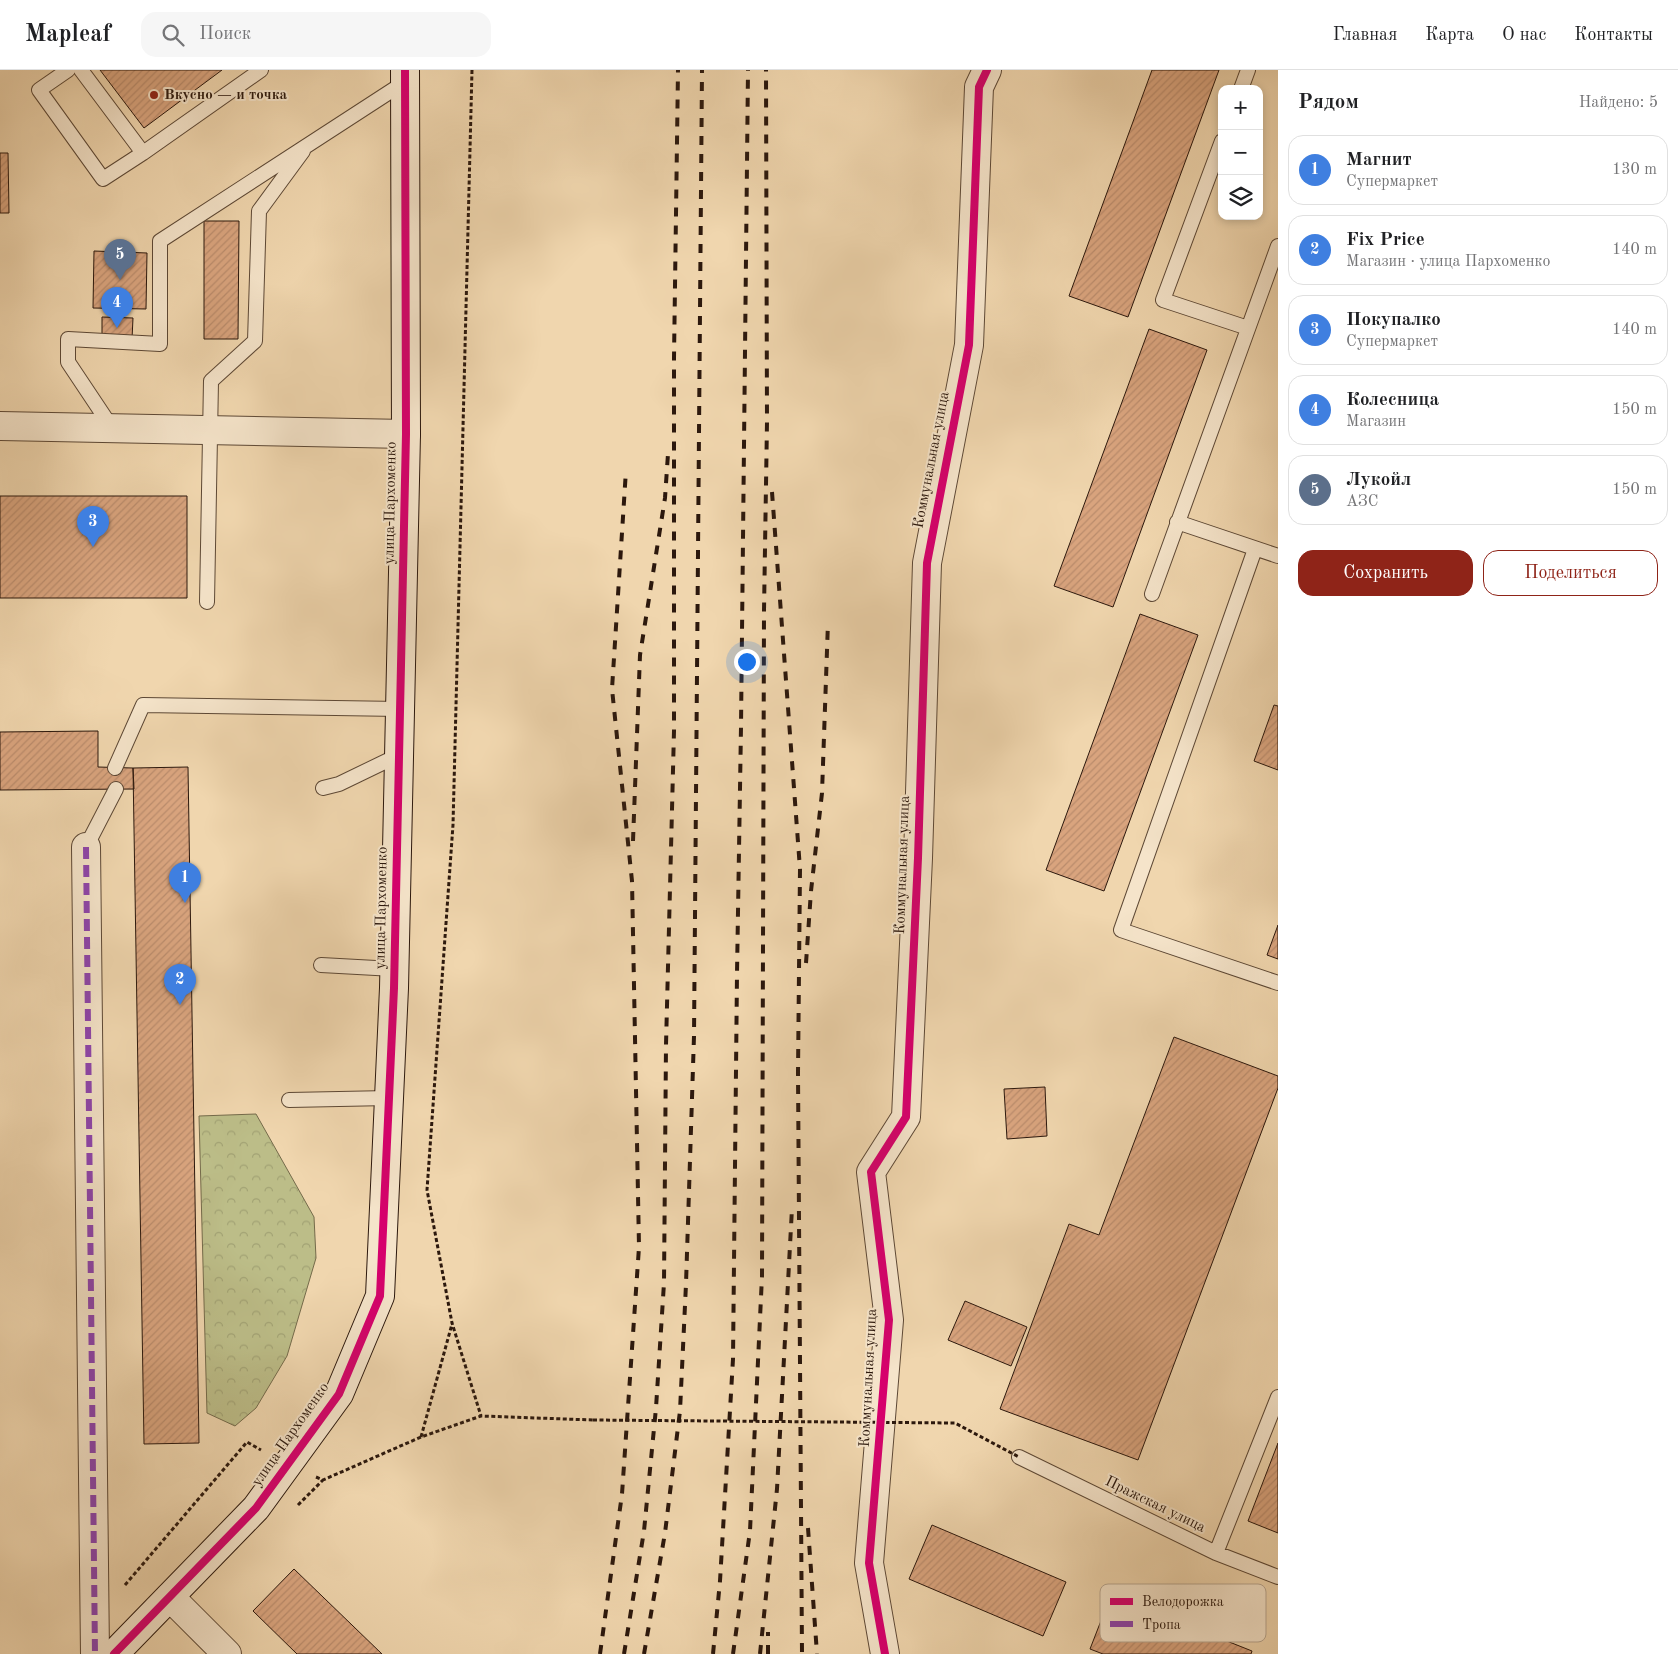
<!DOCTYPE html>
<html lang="ru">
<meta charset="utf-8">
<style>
:root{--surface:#fff;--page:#f6f6f6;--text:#202124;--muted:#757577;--line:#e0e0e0;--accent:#8f2418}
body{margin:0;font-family:"Old Standard TT",serif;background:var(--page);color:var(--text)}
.controls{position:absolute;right:15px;top:15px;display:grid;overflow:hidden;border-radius:10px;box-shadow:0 2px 8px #0003}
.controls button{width:45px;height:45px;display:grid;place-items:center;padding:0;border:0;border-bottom:1px solid var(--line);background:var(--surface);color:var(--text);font:25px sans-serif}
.you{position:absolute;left:746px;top:591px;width:18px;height:18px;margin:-12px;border:4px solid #fff;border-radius:50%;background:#1a73e8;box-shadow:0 0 0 8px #1a73e833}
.badge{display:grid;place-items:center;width:32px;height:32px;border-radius:50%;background:var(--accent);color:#fff;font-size:16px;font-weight:700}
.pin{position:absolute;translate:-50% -41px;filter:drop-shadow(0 1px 2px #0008)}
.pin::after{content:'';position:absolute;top:26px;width:18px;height:15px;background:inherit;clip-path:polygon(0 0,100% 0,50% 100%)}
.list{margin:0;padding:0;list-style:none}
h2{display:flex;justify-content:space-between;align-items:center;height:65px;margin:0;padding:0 20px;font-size:21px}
h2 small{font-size:16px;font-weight:400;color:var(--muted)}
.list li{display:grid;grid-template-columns:32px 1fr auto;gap:15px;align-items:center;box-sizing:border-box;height:70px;margin:0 10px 10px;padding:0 10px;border:1px solid var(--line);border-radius:15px}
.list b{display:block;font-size:19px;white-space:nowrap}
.list p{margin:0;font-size:16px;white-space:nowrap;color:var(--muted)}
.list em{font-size:16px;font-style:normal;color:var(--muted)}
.actions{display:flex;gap:10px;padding:15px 20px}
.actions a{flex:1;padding:11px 0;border:1px solid var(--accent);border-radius:15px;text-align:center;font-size:18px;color:var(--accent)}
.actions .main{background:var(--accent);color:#fff}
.icon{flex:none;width:28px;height:28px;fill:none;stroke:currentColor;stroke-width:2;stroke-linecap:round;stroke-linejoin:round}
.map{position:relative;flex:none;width:1278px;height:1584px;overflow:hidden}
header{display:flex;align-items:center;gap:30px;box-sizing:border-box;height:70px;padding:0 25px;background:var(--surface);border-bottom:1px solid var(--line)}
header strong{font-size:24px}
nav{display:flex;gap:28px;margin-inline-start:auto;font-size:18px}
.search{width:350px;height:45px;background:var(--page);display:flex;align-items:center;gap:12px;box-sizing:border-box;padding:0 18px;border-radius:15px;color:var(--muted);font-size:19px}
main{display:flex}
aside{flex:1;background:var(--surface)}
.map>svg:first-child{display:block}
.forest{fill:url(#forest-crowns);stroke:#746a4a}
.building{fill:url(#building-hatch);stroke:#2c180d}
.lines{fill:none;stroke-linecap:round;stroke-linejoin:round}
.lane-casing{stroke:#5d4835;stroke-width:16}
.street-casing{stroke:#5d4835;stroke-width:30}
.secondary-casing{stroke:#2c180d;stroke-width:30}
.path{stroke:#2c180d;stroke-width:3;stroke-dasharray:4 2.5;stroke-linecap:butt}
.lane{stroke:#f5e4ca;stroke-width:14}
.street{stroke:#f5e4ca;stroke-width:28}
.secondary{stroke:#f5e4ca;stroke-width:28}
.rail{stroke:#2c180d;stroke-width:4;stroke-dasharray:9 9;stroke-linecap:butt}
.path-bridge{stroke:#2c180d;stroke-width:3;stroke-dasharray:4 2.5;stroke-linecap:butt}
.quiet{stroke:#8e44ad;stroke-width:6;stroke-dasharray:12 6;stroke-linecap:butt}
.cycleway-casing{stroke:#f5e4ca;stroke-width:11}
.cycleway{stroke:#d6006c;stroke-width:8}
.poi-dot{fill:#8f2418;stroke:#f5e4ca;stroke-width:2}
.labels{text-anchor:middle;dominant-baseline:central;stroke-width:4;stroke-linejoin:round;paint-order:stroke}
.poi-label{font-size:15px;font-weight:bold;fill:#2c180d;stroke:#f5e4ca;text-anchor:start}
.street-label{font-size:15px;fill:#2c180d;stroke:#f5e4ca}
.key{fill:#f5e4ca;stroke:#b9a791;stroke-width:1}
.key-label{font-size:14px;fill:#2c180d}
</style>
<header>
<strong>Mapleaf</strong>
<div class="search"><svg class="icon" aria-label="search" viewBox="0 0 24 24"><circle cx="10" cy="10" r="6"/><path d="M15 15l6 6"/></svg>Поиск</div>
<nav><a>Главная</a><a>Карта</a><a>О нас</a><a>Контакты</a></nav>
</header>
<main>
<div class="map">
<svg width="1278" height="1584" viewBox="0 0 1278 1584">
<defs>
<pattern id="forest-crowns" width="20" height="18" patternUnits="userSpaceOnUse" patternTransform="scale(1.25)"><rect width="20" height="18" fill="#bcbd88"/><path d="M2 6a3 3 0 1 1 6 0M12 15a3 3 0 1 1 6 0" fill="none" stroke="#a2a274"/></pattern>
<pattern id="building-hatch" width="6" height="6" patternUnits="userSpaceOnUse" patternTransform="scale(1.25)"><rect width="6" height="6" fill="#d9a47e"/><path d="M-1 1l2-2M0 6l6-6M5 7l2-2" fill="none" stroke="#ba8c6c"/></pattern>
</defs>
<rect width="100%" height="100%" fill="#f0d6ae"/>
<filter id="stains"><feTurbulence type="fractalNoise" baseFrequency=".004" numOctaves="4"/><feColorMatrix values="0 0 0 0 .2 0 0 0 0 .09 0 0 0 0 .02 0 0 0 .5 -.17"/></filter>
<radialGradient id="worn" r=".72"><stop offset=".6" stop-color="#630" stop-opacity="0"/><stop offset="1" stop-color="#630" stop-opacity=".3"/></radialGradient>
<path class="forest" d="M256,1044l58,103 2,41 -29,98 -31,52 -21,18 -28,-13 -8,-297z"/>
<path class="building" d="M100,0h122l-78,58z
M1152,0h67l-91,247 -59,-21z
M0,83h8l1,60h-9z
M204,151h35l-1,118h-34z
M94,181l53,2 -1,56 -53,-1z
M102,247l31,1 -1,21 -30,-1z
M1149,259l58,21 -94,257 -59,-21z
M0,426h187v102h-187z
M1140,544l58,21 -94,256 -58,-21z
M1274,635l4,1v64l-24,-9z
M98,661v36l35,1 1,21 -134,1v-58z
M188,697l11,676 -55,1 -11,-676z
M1278,855v34l-11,-4z
M1174,967l104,39v12l-140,372 -138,-51 69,-185 30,11z
M1045,1017l2,49 -40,3 -3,-50z
M965,1231l62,26 -16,39 -63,-26z
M1278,1373v90l-30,-12z
M932,1455l134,57 -23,54 -134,-57z
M294,1499l88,85h-85l-44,-43z
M1111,1525l141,56 -1,3h-148l-13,-5z"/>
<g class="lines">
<g class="lane-casing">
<path id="lane" d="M68,0l-29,20 64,89 40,-26
M81,0l62,83 118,-83
M1241,19l7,-19
M1222,71l-59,159 85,28
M112,358l-44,-66v-23l92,5v-103l245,-159
M1177,452l101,34
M1255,479l-134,381 157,53
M1152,524l126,-348
M207,532l4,-221 44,-40 4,-130 44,-60
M115,698l28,-63 257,4
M323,718l16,-4 60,-29
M86,777l30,-58
M321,895l73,4
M289,1030l100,-2
M1019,1387l197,96 62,24
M1216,1483l62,-156"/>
</g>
<g class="street-casing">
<path id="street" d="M0,356l406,8
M86,777l9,807
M170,1527l57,57
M885,1584l-16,-91 20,-243 -18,-148 35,-55 12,-259 9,-295 42,-218 10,-258 8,-17"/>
</g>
<g class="secondary-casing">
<path id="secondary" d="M114,1584l142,-146 83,-114 41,-98 14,-308 12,-554 -1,-364"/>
</g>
<path class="path" d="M472,0l-19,755 -26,365 25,133 29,93
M421,1367l31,-113
M316,1407l7,3 98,-43 60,-21 112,4
M298,1435l25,-25
M125,1515l122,-143 14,8"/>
<use href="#lane" class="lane"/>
<use href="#street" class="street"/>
<use href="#secondary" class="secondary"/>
<path class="rail" d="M772,422l28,377 -2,204 4,581
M633,771l7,-186 25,-157 3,-44
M806,893l5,-72 11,-98 6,-171
M808,1458l9,126
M600,1584l22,-160 17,-247 -7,-366 -20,-192 14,-219
M624,1584l20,-123 12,-123 8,-125 2,-238 8,-314v-373l4,-288
M644,1584l21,-121 15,-122 6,-127 8,-248 8,-966
M713,1584l7,-73 13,-222 4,-385 4,-247 7,-657
M733,1584l17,-123 12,-255 2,-665 3,-189 -1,-352
M760,1584l17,-165 15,-281
M768,1584v-22"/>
<path class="path-bridge" d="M593,1350l362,3 64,34"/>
<path class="quiet" d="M86,777l9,807"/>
<g class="cycleway-casing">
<path id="cycleway" d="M114,1584l142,-146 83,-114 41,-98 14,-308 12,-554 -1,-364
M885,1584l-16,-91 20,-243 -18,-148 35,-55 12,-259 9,-295 42,-218 10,-258 8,-17"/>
</g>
<use href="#cycleway" class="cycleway"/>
</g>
<circle class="poi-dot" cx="154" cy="25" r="5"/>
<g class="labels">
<g class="poi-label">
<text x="164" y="25">Вкусно — и точка</text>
</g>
<g class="street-label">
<text transform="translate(932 390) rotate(-79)">Коммунальная улица</text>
<text transform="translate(391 433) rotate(-89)">улица Пархоменко</text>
<text transform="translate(903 795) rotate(-88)">Коммунальная улица</text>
<text transform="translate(382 838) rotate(-89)">улица Пархоменко</text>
<text transform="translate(869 1308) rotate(-87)">Коммунальная улица</text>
<text transform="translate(291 1365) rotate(-55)">улица Пархоменко</text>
<text transform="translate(1155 1435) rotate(26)">Пражская улица</text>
</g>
</g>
<rect x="1100" y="1514" width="166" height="58" rx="8" class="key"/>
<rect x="1110" y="1528" width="23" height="7" fill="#d6006c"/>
<rect x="1110" y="1551" width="23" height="6" fill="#8e44ad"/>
<g class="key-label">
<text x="1142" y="1536">Велодорожка</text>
<text x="1142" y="1559">Тропа</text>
</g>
<rect width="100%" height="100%" filter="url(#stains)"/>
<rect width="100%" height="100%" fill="url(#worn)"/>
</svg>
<div class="controls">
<button>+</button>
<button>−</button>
<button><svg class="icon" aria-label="layers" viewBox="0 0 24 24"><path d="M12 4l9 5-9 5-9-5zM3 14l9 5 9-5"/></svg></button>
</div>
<div class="you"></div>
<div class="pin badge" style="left:185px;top:833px;background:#3f7fe0">1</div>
<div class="pin badge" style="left:180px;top:935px;background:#3f7fe0">2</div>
<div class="pin badge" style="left:93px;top:477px;background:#3f7fe0">3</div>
<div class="pin badge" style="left:117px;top:258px;background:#3f7fe0">4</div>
<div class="pin badge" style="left:120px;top:210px;background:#5c6f8a">5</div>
</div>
<aside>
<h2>Рядом<small>Найдено: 5</small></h2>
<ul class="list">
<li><span class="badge" style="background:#3f7fe0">1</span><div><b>Магнит</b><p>Супермаркет</p></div><em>130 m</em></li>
<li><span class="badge" style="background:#3f7fe0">2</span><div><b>Fix Price</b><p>Магазин · улица Пархоменко</p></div><em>140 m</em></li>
<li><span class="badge" style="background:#3f7fe0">3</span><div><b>Покупалко</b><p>Супермаркет</p></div><em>140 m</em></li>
<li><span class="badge" style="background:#3f7fe0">4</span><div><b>Колесница</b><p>Магазин</p></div><em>150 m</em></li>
<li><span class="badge" style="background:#5c6f8a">5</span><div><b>Лукойл</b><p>АЗС</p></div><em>150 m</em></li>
</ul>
<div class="actions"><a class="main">Сохранить</a><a>Поделиться</a></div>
</aside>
</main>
